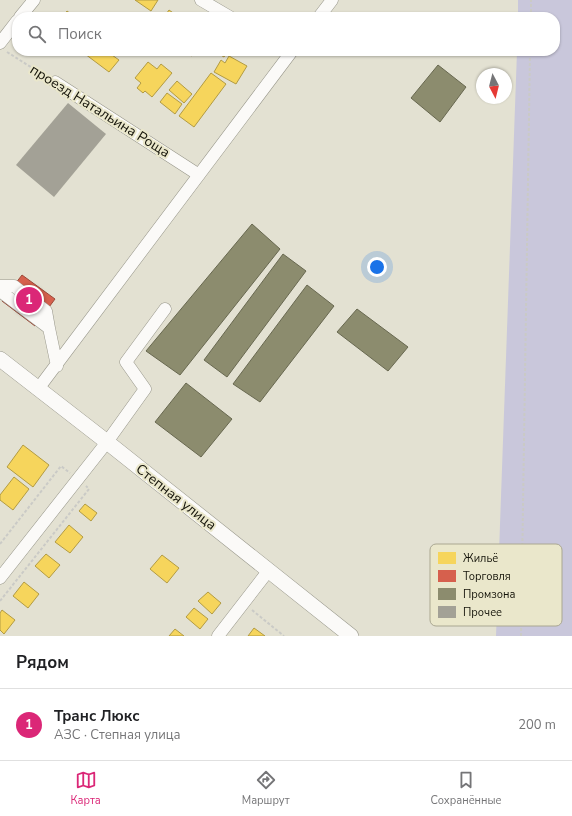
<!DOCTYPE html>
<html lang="ru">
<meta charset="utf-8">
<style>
:root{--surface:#fff;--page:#f2f2f2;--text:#202124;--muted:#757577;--line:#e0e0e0;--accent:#db2777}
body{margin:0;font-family:"Nunito Sans",sans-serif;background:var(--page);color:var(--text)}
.compass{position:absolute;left:476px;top:68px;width:36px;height:36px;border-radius:50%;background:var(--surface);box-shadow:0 1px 3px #0004;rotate:173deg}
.you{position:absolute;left:377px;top:267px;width:14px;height:14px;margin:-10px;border:3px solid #fff;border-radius:50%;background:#1a73e8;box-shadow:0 0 0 6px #1a73e833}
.badge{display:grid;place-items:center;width:26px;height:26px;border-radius:50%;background:var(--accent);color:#fff;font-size:13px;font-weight:700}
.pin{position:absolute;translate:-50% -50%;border:2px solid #fff;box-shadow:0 1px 4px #0006}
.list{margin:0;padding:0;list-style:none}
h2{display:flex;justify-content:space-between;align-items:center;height:52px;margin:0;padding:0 16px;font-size:17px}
h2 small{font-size:13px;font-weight:400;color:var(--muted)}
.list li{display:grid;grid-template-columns:26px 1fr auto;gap:12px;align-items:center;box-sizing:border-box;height:72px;padding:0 16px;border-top:1px solid var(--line)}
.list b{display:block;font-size:15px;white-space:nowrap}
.list p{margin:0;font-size:13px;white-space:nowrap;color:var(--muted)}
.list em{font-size:13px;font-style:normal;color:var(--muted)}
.icon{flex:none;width:22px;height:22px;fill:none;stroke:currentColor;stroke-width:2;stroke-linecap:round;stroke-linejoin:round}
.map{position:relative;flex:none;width:572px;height:636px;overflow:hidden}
.search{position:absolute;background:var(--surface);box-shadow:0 1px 3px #0004;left:12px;right:12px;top:12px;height:44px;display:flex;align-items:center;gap:10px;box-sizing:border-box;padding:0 14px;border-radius:16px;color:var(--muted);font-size:15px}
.sheet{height:124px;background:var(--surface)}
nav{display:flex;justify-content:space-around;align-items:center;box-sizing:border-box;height:56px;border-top:1px solid var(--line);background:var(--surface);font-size:11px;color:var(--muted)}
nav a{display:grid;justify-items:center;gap:2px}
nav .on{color:var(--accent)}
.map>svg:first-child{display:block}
.green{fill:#c9c7db}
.homes{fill:#f6d55c;stroke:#b29b43}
.shops{fill:#d6604d;stroke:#9c4939}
.industry{fill:#8c8c6e;stroke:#686850}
.building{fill:#a3a196}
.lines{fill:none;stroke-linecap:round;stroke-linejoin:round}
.minor-casing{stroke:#97968a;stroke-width:13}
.major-casing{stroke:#97968a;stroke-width:16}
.path{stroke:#cacac6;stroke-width:2;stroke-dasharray:3 2;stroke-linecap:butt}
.minor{stroke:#fbfaf8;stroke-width:12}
.major{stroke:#fbfaf8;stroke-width:15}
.labels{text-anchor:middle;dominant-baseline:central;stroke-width:4;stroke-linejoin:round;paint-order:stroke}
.street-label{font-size:14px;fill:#141309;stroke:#eae7cb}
.key{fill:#eae7cb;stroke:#aaa791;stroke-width:1}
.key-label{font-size:11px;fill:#141309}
</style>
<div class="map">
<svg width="572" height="636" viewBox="0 0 572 636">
<rect width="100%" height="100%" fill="#e3e1d2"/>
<path class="green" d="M518,0h54v636h-76l21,-585h38v-34h-37z"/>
<path class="homes" d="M135,0h23l-7,11z
M169,10l10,7h-15z
M67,11l8,6h-13z
M81,51h34l-3,4 7,5 -10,12z
M184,51h11l-3,5z
M214,51h14l-4,6z
M229,56l18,10 -11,18 -22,-12 7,-12 4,3z
M148,62l9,7 4,-5 11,9 -20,24 -7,-6 -2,2 -6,-5 4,-5 -6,-5z
M211,73l15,11 -32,43 -15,-11z
M177,81l15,13 -8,9 -15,-13z
M167,93l15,11 -7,10 -15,-12z
M23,445l26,20 -16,22 -26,-20z
M14,477l15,12 -16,21 -13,-10v-5z
M85,504l12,9 -6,8 -12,-10z
M69,525l14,12 -13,16 -15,-11z
M46,554l14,11 -11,13 -14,-12z
M162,555l17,13 -12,15 -17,-14z
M24,582l15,12 -11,14 -15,-12z
M208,592l13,11 -9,11 -14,-13z
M194,608l14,11 -8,10 -14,-12z
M2,610l13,10 -11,14 -4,-4v-17z
M254,628l11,8h-17z
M175,629l9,7h-15z"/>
<path class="shops" d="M22,275l33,24 -20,27 -33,-25z"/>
<path class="industry" d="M438,65l28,22 -26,35 -29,-24z
M252,224l28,25 -100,126 -34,-24z
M283,254l23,17 -79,106 -23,-17z
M307,285l27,21 -74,96 -27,-18z
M357,309l51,38 -20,24 -51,-39z
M186,383l46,36 -31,38 -46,-35z"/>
<path class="building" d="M68,103l38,31 -52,63 -38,-32z"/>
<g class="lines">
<g class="minor-casing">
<path id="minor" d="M201,0l29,17
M20,17l14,-17
M319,17l13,-17
M0,43l17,-22
M55,82l144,93
M0,286h14l32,25 3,17
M0,291l49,37 8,38
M38,389l254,-338
M0,578l107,-136 38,-53 -19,-27 39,-53
M218,636l51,-66"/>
</g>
<g class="major-casing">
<path id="major" d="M0,359l107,83 244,194"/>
</g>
<path class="path" d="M531,17v-17
M7,52l38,24
M0,544l61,-78 9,7
M0,601l89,-112 -3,-3
M252,610l32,26
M521,636l9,-585"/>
<use href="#minor" class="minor"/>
<use href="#major" class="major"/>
</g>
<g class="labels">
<g class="street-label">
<text transform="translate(100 111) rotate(32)">проезд Натальина Роща</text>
<text transform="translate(176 497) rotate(38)">Степная улица</text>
</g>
</g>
<rect x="430" y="544" width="132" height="82" rx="6" class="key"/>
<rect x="438" y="552" width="18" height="12" fill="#f6d55c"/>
<rect x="438" y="570" width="18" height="12" fill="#d6604d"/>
<rect x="438" y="588" width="18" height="12" fill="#8c8c6e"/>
<rect x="438" y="606" width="18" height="12" fill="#a3a196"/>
<g class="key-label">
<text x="463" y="562">Жильё</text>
<text x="463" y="580">Торговля</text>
<text x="463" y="598">Промзона</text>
<text x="463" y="616">Прочее</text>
</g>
</svg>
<svg class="compass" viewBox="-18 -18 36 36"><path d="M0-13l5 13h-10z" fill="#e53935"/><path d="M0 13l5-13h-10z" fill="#757577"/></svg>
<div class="you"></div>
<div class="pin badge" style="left:29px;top:300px">1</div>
<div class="search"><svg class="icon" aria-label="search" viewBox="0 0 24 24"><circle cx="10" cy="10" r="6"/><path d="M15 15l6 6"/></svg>Поиск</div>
</div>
<section class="sheet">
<h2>Рядом<small></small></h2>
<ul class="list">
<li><span class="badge">1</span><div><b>Транс Люкс</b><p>АЗС · Степная улица</p></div><em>200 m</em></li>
</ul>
</section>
<nav>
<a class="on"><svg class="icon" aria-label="map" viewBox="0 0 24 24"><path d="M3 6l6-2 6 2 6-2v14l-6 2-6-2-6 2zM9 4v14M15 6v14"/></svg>Карта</a>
<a><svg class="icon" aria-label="directions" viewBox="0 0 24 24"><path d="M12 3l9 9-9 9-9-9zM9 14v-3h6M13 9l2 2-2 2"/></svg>Маршрут</a>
<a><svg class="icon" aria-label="saved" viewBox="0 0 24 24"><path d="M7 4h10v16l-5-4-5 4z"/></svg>Сохранённые</a>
</nav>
